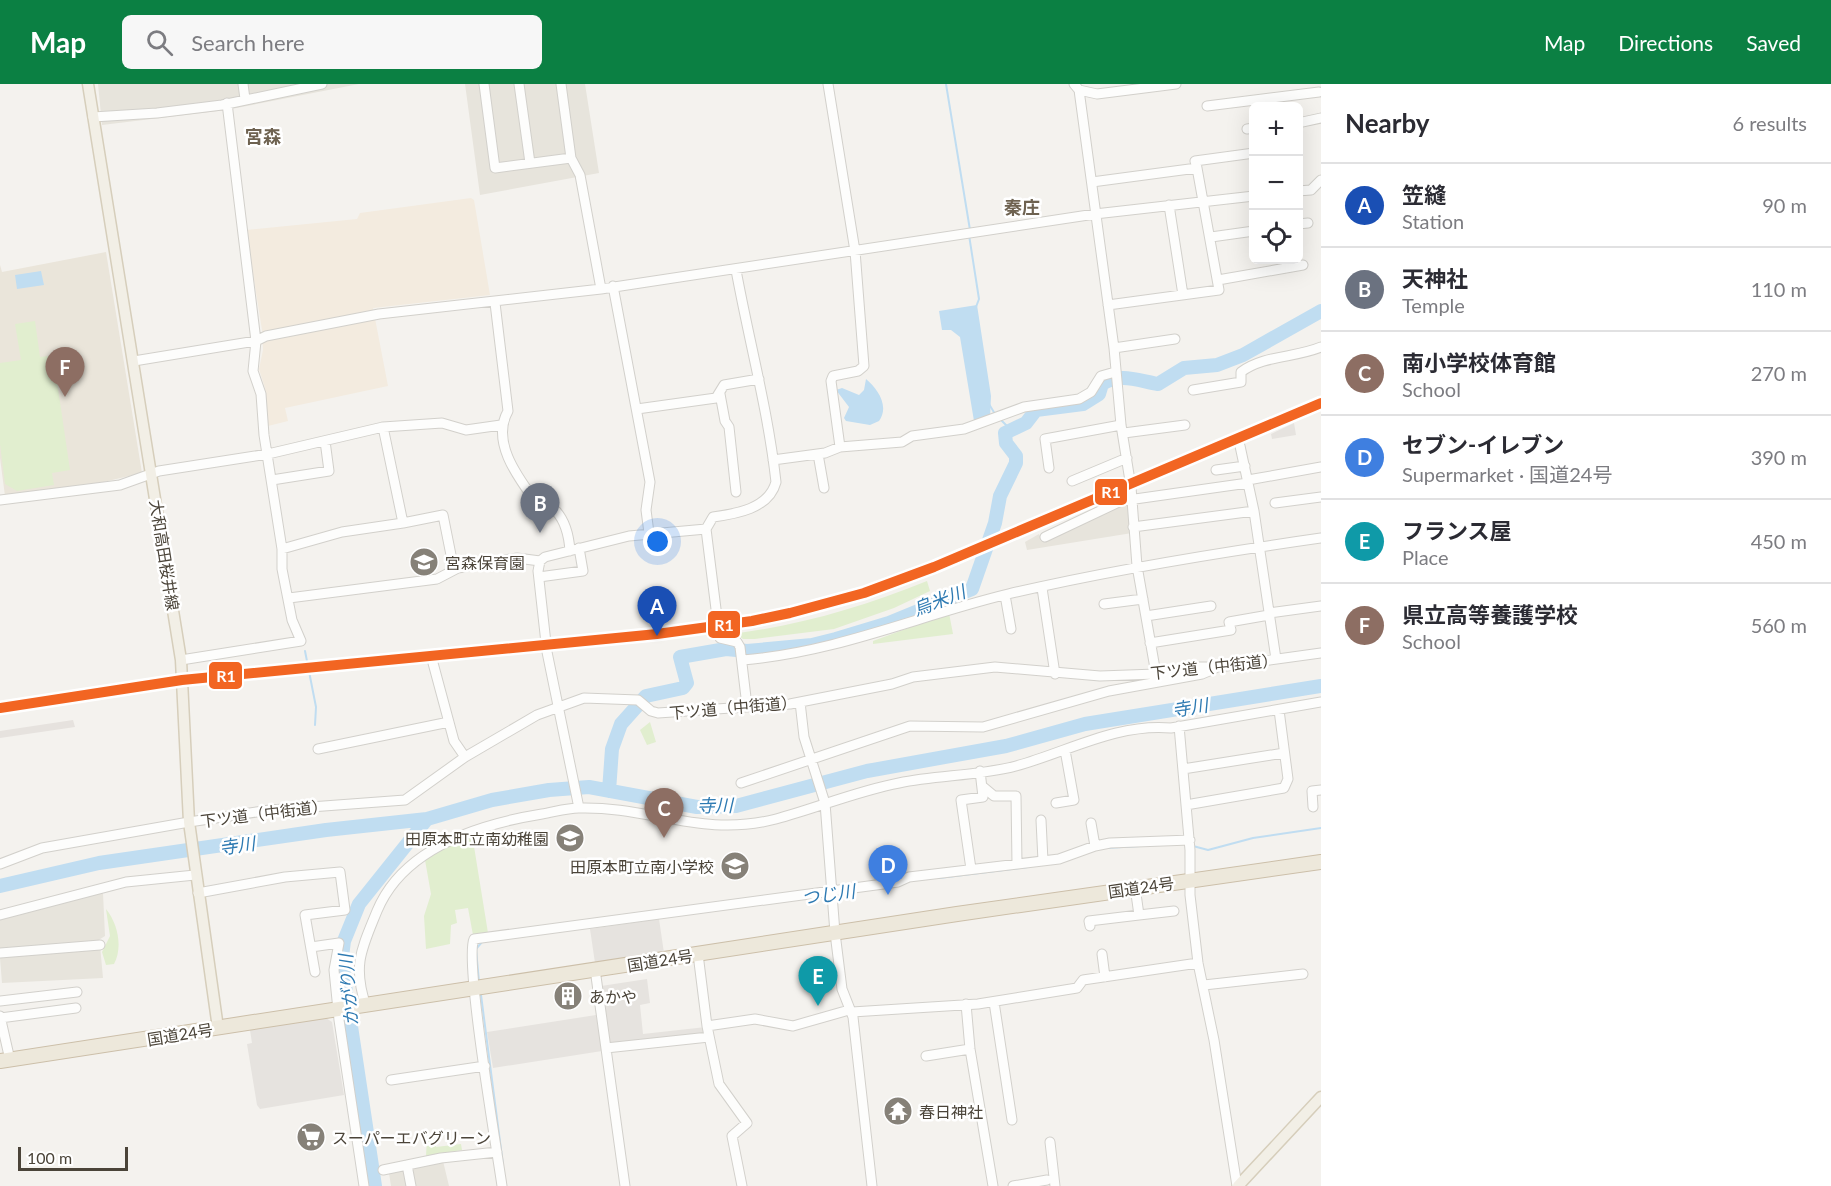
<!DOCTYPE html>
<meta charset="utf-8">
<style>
:root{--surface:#fff;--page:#f7f7f7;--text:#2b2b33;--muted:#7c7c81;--line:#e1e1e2;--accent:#0b8043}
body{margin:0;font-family:Lato,"Noto Sans JP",sans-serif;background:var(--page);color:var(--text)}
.controls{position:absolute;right:18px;top:18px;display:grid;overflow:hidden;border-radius:9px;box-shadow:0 6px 24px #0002}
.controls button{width:54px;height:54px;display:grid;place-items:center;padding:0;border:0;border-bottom:2px solid var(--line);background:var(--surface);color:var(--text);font:30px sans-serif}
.scale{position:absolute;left:18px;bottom:15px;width:110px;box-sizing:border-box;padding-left:6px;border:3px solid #4b4439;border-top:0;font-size:16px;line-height:21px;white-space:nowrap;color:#4b4439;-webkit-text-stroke:4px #fff;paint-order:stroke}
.you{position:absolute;left:658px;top:458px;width:21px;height:21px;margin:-15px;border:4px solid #fff;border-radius:50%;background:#1a73e8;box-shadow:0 0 0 9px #1a73e833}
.badge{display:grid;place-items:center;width:39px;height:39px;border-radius:50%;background:var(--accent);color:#fff;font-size:20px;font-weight:700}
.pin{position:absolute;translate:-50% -50px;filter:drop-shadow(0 2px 3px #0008)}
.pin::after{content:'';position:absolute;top:32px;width:21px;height:18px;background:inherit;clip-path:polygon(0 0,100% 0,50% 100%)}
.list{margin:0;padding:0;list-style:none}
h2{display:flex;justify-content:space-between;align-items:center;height:78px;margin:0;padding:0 24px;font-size:26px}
h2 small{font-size:20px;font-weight:400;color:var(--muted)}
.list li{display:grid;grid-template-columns:39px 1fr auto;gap:18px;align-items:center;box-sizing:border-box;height:84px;padding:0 24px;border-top:2px solid var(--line)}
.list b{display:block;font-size:22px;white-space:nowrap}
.list p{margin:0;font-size:20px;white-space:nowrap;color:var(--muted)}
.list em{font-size:20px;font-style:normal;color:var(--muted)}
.icon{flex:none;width:33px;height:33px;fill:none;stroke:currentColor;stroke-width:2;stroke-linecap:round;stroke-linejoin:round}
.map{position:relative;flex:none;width:1321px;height:1102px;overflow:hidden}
header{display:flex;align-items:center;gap:36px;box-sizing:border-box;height:84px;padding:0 30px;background:var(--accent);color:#fff}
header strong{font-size:28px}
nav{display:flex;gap:33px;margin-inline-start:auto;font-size:21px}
.search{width:420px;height:54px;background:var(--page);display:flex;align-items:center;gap:15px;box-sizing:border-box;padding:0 21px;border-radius:9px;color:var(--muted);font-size:22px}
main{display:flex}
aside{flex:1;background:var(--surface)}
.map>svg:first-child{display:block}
.residential{fill:#e7e4dc}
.commercial{fill:#f3ebdf}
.industrial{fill:#e6e2de}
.education{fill:#eae5da}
.green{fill:#e1eecf}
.parking{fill:#e6e3df}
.water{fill:#c0ddf1}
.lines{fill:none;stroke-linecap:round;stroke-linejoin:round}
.stream{stroke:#c0ddf1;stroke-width:2}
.river{stroke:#c0ddf1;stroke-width:14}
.minor-casing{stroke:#d2d0cb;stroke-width:11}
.major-casing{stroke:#d6cebb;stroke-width:13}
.highway-casing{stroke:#ccbfa9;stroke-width:16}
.minor{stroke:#fdfdfc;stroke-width:9}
.major{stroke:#f2efe6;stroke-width:10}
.highway{stroke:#ede8db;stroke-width:14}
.rail-1-casing{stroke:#fff;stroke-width:15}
.rail-1{stroke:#f26522;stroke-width:10}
.labels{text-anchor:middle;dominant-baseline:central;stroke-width:5;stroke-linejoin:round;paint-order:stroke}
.street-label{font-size:16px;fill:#4b4439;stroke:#fff}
.poi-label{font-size:16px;fill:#4b4439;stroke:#fff;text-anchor:start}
.neighbourhood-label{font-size:18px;font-weight:bold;fill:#6e6250;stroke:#fff}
.water-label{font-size:18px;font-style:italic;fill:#2e7ab2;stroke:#fff}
.line-badge{stroke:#fff;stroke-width:2}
.badge-label{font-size:16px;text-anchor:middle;font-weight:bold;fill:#fff}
</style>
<header>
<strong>Map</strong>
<div class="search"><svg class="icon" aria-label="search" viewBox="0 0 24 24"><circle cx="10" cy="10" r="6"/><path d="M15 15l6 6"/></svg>Search here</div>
<nav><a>Map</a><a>Directions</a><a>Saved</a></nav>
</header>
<main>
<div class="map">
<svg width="1321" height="1102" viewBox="0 0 1321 1102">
<rect width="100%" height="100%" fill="#f4f2ee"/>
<path class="residential" d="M98,0h261l-133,26 -124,15z
M465,0h120l14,89 -119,22z
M1123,420l6,3 3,26 -105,17 -2,-8 14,-8 4,8 22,-13z
M103,809l2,43 -8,5 -97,8v-29z
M100,861l3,33 -101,5 -2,-25z
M443,1077l6,25h-33l-4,-20z
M405,1086l2,16h-16l-2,-13z"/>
<path class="commercial" d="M471,114l3,2 16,95 -117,13 15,78 -103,22 3,13 -20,5 -3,-38 -6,-19 4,-19 -1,-20 -16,-100 111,-11 3,-6z"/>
<path class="industrial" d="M73,636l2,7 -75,11v-7z"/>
<path class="education" d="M106,168l36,221 -47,11 -90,12 -5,-38v-193l2,7z"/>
<path class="green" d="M35,237l5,36 9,-1 -3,6 10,13 14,95 -18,3 2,12 -37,6 -12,-7 -5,-40v-81l21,-3 -6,-36z
M927,497l3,10 -36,17 -60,21 -79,10h-12l-4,-3v-3c66,-9 126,-27 188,-52z
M949,529l4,21 -80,10v-3z
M650,638l6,20 -9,3 -7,-15z
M472,750l16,99 -15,2 -5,-27 -13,2 2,13 -6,2 -1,19 -24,5 -2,-33 7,-22 -6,-34 21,-15z
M106,825c12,15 17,38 8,55l-8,1 -4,-13 8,-16z
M434,1052l2,11 25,-3 1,6 -36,6 1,-18z"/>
<path class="parking" d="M1294,339l2,12 -24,4 -1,-5z
M659,835l5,34 -69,10 -5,-34z
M647,895l3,24 -10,2 3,29 63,-7v7l-97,11 -8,-59z
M596,931l6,36 -109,17 -6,-36z
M326,934l6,4 12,73 -84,14 -3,-4 -10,-61 5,-1 -2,-13z"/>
<path class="water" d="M41,187l3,14 -27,4 -2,-14z
M977,221l14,91 -1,23 -16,2 -14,-84 -9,-7h-9l-3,-19z
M866,295c11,9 24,27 13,42l-9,4 -24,-4 -2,-3 5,-11 -13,-17 6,-2 17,7 5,-5z"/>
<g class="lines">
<path class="stream" d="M946,0l24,146
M969,151l10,64 -3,8
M989,320l6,10
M999,334l11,11
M305,567l11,56 -1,18
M1193,762l15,4 45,-12 68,-10
M1106,764l34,-2
M939,794l89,-11
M479,898l-3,-33 6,-7
M481,911l22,170"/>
<path class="river" d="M609,707l3,-42 9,-25 25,-28 37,-8 4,-5 -7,-26 46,-8 21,2 65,-6 24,-6 53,-16 83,-34 23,-66 5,-27 16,-33v-7l-10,-13 -1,-10 21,-10 10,-13 47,-6 16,-10 3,-10c18,-12 37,-3 56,0l26,-16 33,-3 26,-10 78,-44
M0,802l99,-23 227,-33 101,-11 65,-19 57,-10 40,-3 108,20 39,-1 131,-35 139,-25 79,-22 236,-38
M375,1102l-29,-193 -4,-36 2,-16 15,-37 68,-85"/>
<g class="minor-casing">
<path id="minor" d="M243,0l2,15
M484,0l11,84 76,-10
M519,0l11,79
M561,0l10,74 9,17 21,114
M1074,0l5,6 35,258 7,77 10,62 6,79 19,108
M1079,6l18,4 79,-10
M1207,22l112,-14
M93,33l64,-4 65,-8 100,-21
M1298,39l23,-5
M1247,45l7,-1
M1197,84l-2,-7 59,-8
M1092,98l105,-14 22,122 -111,15
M1298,107l13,-1 10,-10
M1169,121l14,90
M1298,140l10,-1
M1211,153l43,-6
M736,186c13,71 32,140 40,212 -7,27 -41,32 -63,35l-7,12 13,104 1,5 17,4 3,5 7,59
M1218,196l85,-15
M613,202l37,196 -4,28 3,23
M495,219l13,108c-18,32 12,69 30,94l5,5 13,1c10,11 13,25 14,40
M1114,264l61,-9
M134,277l122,-20 10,-5 113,-22 222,-25 494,-75 159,-18
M1193,306l48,-8v-10c23,-17 54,-14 80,-25
M720,310l5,27 4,6 7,65
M637,325l79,-11 8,-13 35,-6
M1124,349l61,-8
M1240,362l14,65 22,148
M840,363l62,-5 10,-6 52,-7 60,-22 55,-8 12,-7 10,-16 14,-4
M818,370l6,34
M773,376l52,-7 15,-6 -9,-66 2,-5 25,-5 6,-5 -9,-115 -27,-167
M1049,384l-4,-29 76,-14
M1216,386l29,-4
M272,396l57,-9 -4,-30
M1248,396l73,-13
M1072,397l55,-23
M0,416l120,-15 39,-14 109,-17 115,-27 59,-4 24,7 35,-5
M1275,419l46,-6
M403,439l40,-8 11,55
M1133,443l121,-16
M1045,453l76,-36 127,-18
M282,465l60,-17 61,-9 -20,-96
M540,477l-2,10 9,81 32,156
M539,493l44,-6 -4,-23
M1042,504l13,86
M1005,511l6,34
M289,514l148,-19 21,-11 59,-10 23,3 5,-4 84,-21 77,-7
M1104,520l39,-5
M1269,529l52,-7
M1146,532l65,-10
M1150,559l81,-13 -2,-8 40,-7
M181,576l120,-19 -9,-21 -10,-51v-20l-18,-114 -3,-41 -8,-23 3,-30 -29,-238
M743,576c95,-8 174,-44 265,-66 102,-24 208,-41 313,-56
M433,579l21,78 11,16
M800,618l4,35 21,66 10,130 7,56 11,28 19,169
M1179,642l11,124v45l8,68 16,77 23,146
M318,665l131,-27
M1183,685l101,-16
M741,699l169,-57 73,1 126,-36 93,-17 12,-5
M982,702l12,10h22l1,68
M1056,719l18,-3 -9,-50
M1186,721l98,-17 4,-9 -9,-69
M1313,723l-1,-16 9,-1
M1041,736l2,41
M1091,739l4,23
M0,780l42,-16 147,-26 81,-12 135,-10 60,-43 72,-42 47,-17 54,2 13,11 7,2 132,-9 102,-20 21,-7 82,-10 105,9 56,-2 41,-7h22l102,-14
M971,785l-10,-69 22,-3 -3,-26
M198,809l87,-16 55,-5 5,38 -40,5 10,57
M0,831l126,-33 69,-7
M1139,831l35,-4
M1090,842l-1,-5 50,-6 -4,-28
M311,863l28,-4 -5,27 5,50 25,166
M0,869l100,-8
M698,870l9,72 12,58 28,39 -15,13 10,50
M1102,870l3,23
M595,885l30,217
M1204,901l99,-11
M0,917l77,-9
M994,918l18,118
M966,920l4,45 23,137
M366,922c-14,-41 -4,-58 11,-95 26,-63 103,-87 165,-97 12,-2 25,-6 37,-6 70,-2 124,30 197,11 41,-11 81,-28 123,-36 38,-8 80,-7 117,-17 51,-14 101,-43 155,-38l150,-26
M852,928l126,-8 99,-16 6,-8 115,-17
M0,932l10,44
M0,934l76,-10
M707,942l48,-7 38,7 56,-16
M606,964l103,-11
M926,972l44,-7
M391,996l94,-14
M1050,1058l5,44
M407,1081l4,21
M383,1086l58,-12 56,-6
M502,1102c-5,-36 -38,-226 -28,-247l365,-49 59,-8 11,-5 150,-18 36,-13 15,-3 80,-3
M1013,1102l34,-6"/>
</g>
<g class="major-casing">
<path id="major" d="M88,0l93,576 8,162 29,206
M1238,1102l83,-89"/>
</g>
<g class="highway-casing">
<path id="highway" d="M0,977l957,-147 364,-52"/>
</g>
<use href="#minor" class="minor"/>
<use href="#major" class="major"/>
<use href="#highway" class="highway"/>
<g class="rail-1-casing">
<path id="rail-1" d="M0,624l182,-28 475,-46 95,-13 38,-8 74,-20 70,-26 387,-164"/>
</g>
<use href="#rail-1" class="rail-1"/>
</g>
<defs>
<g id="school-disc" transform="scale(1.5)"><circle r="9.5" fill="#868178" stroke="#fff"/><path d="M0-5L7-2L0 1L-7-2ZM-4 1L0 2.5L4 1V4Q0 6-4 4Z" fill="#fff"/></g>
<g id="building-disc" transform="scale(1.5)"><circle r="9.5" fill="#868178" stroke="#fff"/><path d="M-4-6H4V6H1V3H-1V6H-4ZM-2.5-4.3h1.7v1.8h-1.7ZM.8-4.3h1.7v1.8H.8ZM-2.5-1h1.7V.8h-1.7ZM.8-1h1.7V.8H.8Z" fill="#fff"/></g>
<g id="temple-disc" transform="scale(1.5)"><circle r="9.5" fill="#868178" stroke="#fff"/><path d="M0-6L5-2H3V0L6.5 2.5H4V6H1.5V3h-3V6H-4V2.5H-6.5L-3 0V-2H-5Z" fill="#fff"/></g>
<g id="supermarket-disc" transform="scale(1.5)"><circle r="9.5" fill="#868178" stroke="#fff"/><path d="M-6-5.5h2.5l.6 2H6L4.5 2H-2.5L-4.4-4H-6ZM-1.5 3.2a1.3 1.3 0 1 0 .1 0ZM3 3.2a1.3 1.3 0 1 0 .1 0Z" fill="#fff"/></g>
</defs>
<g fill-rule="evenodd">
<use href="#school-disc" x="424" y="478"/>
<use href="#school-disc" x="570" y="754"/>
<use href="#school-disc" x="735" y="782"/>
<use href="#building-disc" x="568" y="912"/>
<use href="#temple-disc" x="898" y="1027"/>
<use href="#supermarket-disc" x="311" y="1053"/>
</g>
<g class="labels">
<g class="street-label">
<text transform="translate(165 471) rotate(81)">大和高田桜井線</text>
<text transform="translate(1214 582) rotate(-6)">下ツ道（中街道）</text>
<text transform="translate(733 623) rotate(-5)">下ツ道（中街道）</text>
<text transform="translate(264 729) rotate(-7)">下ツ道（中街道）</text>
<text transform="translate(1141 803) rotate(-8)">国道24号</text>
<text transform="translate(660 876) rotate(-9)">国道24号</text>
<text transform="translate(180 950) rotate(-9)">国道24号</text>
</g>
<g class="poi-label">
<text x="445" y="478">宮森保育園</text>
<text x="549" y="754" text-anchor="end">田原本町立南幼稚園</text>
<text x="714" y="782" text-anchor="end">田原本町立南小学校</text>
<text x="589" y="912">あかや</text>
<text x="919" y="1027">春日神社</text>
<text x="332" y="1053">スーパーエバグリーン</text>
</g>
<g class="neighbourhood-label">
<text x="263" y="52">宮森</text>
<text x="1022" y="123">秦庄</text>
</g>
<g class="water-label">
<text transform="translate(939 516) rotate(-21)">烏米川</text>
<text transform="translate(1190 623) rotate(-9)">寺川</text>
<text transform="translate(715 721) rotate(-1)">寺川</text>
<text transform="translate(237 761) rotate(-8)">寺川</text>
<text transform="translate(828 810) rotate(-8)">つじ川</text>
<text transform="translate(348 906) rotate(-95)">かがり川</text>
</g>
</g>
<g class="line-badge">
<rect x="1094" y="394" width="34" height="28" rx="6" fill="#f26522"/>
<rect x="707" y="526" width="34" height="29" rx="6" fill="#f26522"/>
<rect x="208" y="577" width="35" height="29" rx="6" fill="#f26522"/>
</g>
<g class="badge-label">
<text x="1111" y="414">R1</text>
<text x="724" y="547">R1</text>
<text x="226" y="598">R1</text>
</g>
</svg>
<div class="controls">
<button>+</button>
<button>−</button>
<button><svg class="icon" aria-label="locate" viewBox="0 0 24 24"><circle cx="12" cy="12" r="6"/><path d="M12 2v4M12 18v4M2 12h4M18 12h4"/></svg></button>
</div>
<div class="scale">100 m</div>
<div class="you"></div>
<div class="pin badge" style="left:657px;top:552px;background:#1a4fb4">A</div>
<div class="pin badge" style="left:540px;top:449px;background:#6b7280">B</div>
<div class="pin badge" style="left:664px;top:754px;background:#8d6e63">C</div>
<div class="pin badge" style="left:888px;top:811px;background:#3f7fe0">D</div>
<div class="pin badge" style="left:818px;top:922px;background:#0f9aa8">E</div>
<div class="pin badge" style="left:65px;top:313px;background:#8d6e63">F</div>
</div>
<aside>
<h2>Nearby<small>6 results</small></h2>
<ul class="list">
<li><span class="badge" style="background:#1a4fb4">A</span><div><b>笠縫</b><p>Station</p></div><em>90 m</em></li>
<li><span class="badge" style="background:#6b7280">B</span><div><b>天神社</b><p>Temple</p></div><em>110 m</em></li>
<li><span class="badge" style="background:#8d6e63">C</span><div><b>南小学校体育館</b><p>School</p></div><em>270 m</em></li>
<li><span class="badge" style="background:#3f7fe0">D</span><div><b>セブン-イレブン</b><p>Supermarket · 国道24号</p></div><em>390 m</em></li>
<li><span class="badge" style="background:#0f9aa8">E</span><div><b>フランス屋</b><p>Place</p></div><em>450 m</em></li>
<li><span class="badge" style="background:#8d6e63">F</span><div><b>県立高等養護学校</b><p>School</p></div><em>560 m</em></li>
</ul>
</aside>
</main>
